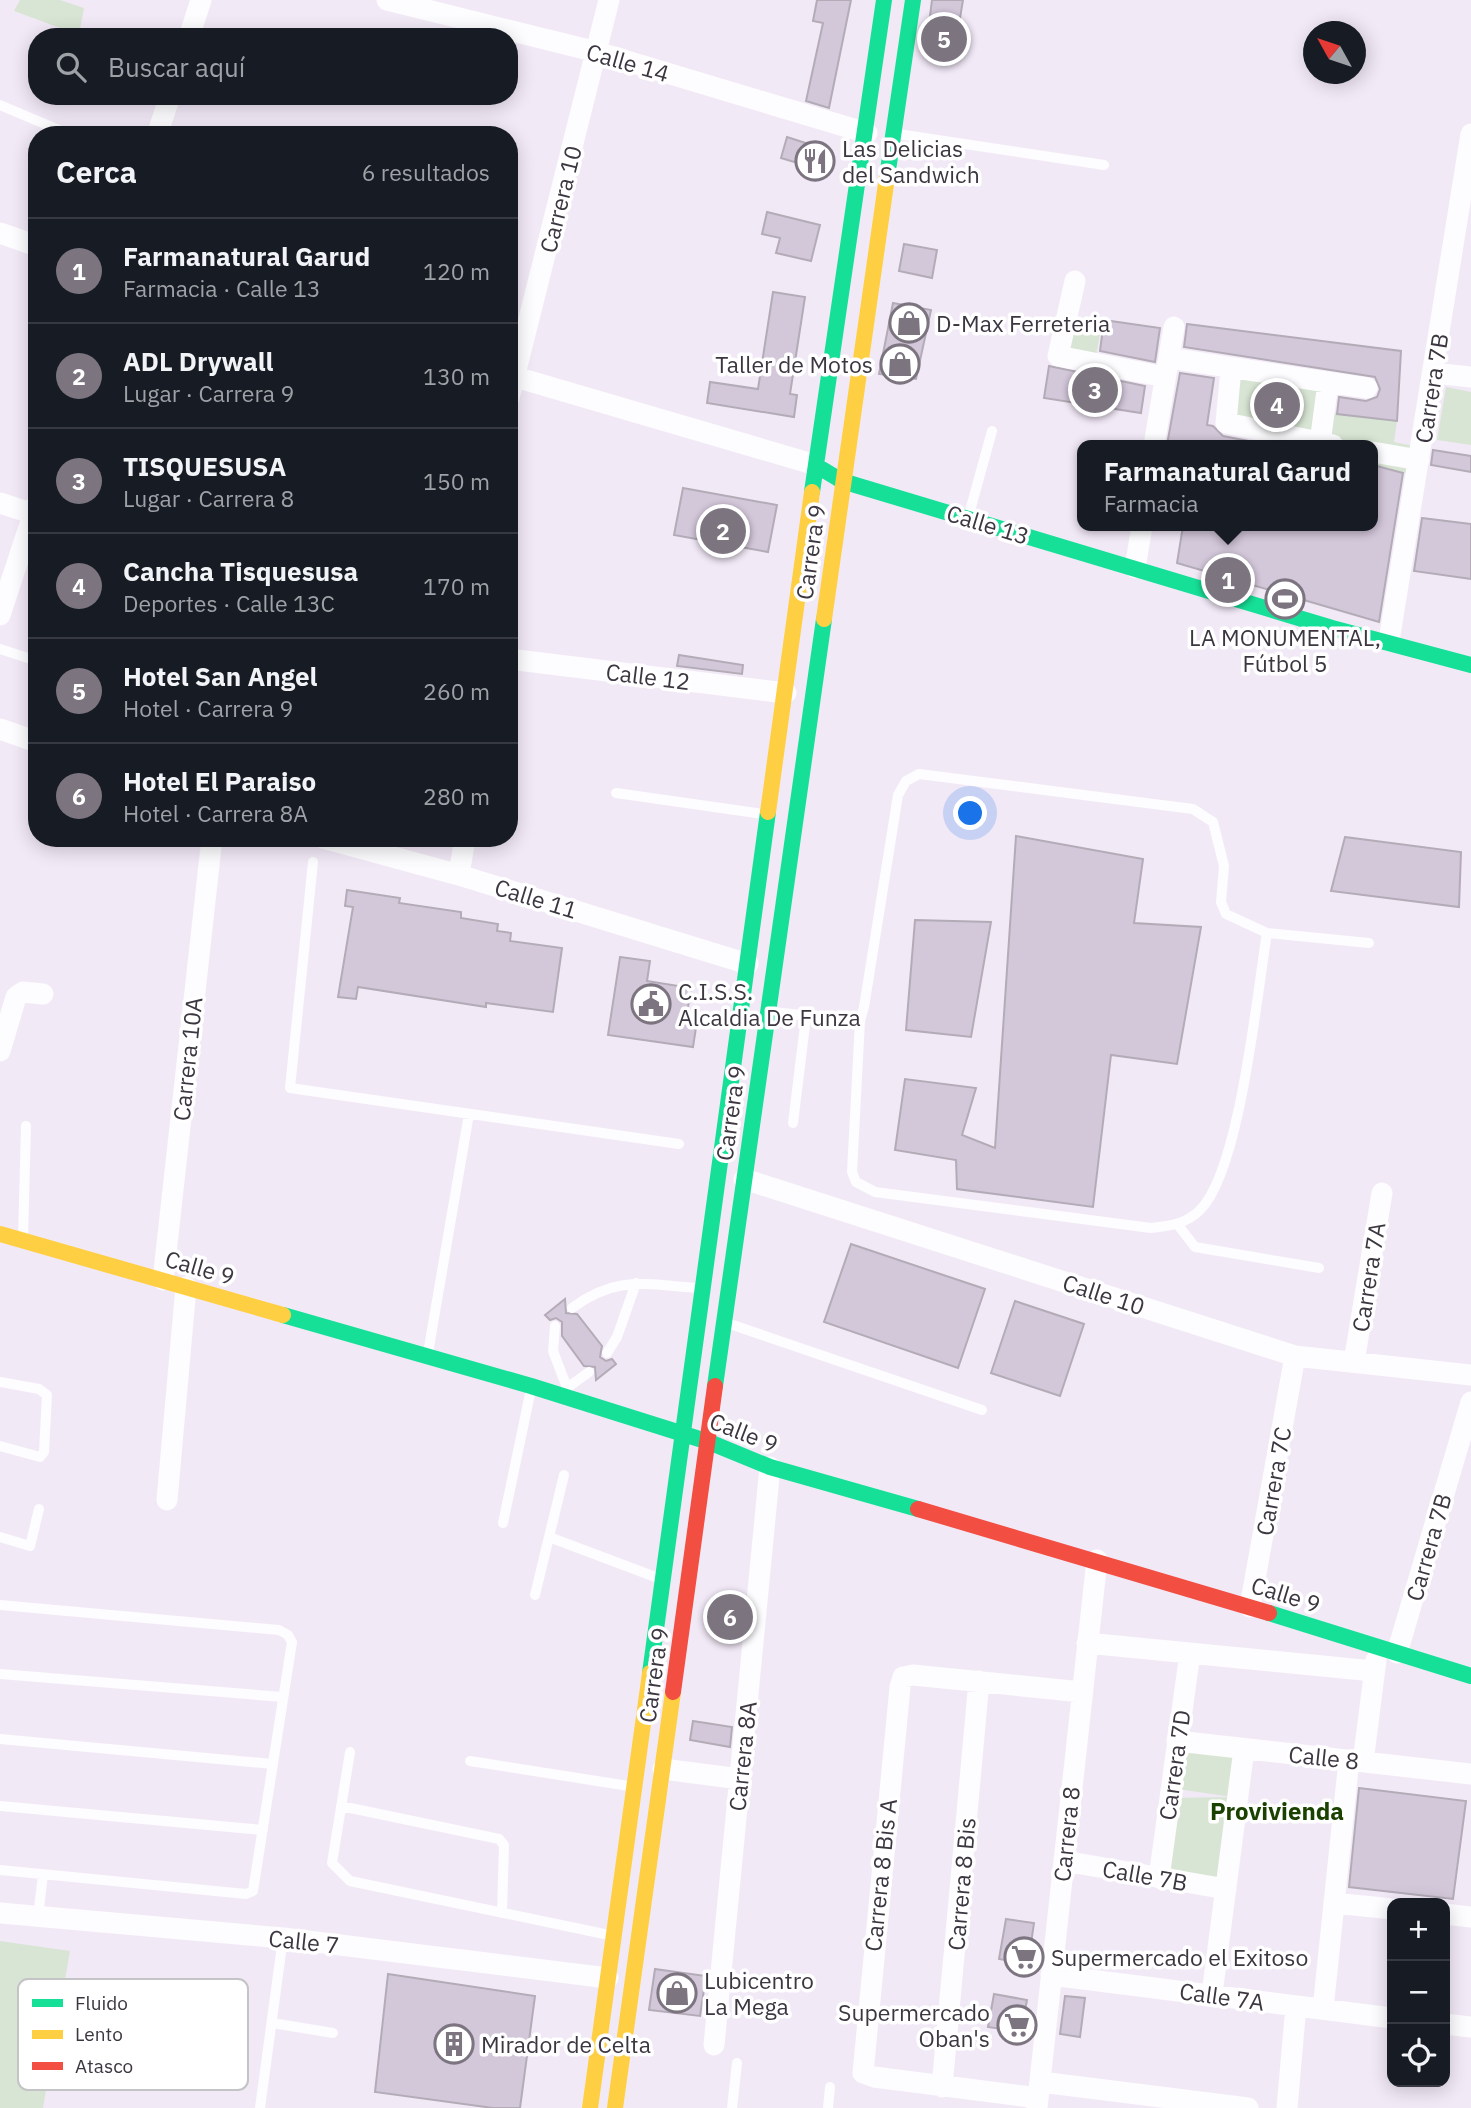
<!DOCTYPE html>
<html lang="es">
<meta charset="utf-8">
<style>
:root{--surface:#171b24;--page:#20242c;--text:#f1f3f6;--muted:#9ea1a6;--line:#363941;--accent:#7c7580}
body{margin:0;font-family:"IBM Plex Sans",sans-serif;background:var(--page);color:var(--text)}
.controls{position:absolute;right:21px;bottom:21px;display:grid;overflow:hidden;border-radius:14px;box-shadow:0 4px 18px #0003}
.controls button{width:63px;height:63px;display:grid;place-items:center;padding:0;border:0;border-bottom:2px solid var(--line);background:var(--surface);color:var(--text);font:35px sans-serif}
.compass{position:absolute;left:1303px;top:21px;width:63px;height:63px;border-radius:50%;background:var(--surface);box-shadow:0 4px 18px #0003;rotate:310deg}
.you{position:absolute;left:971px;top:814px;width:24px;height:24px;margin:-18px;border:5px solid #fff;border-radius:50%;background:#1a73e8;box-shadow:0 0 0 10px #1a73e833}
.badge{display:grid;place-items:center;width:46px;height:46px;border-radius:50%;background:var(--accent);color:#fff;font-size:23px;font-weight:700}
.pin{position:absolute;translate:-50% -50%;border:4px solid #fff;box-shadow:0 2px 7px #0006}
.popup{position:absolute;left:1077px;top:440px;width:301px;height:91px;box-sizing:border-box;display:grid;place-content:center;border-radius:14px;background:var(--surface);filter:drop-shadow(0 2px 5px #0005);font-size:23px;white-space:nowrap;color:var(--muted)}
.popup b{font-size:26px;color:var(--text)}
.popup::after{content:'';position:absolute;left:50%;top:100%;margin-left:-14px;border:14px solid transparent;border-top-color:var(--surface)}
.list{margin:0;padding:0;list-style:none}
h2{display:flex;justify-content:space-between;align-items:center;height:91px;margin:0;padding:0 28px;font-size:30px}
h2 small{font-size:23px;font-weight:400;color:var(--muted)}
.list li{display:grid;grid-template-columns:46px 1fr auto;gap:21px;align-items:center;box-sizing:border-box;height:105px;padding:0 28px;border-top:2px solid var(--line)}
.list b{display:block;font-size:26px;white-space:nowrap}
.list p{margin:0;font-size:23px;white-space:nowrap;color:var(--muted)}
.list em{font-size:23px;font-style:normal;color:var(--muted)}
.icon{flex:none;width:38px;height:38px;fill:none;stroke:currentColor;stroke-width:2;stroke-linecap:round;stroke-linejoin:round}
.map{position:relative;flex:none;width:1471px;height:2108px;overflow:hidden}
.search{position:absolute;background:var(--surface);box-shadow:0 4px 18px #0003;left:28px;top:28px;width:490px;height:77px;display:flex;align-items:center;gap:18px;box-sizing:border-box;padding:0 24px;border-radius:28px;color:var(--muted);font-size:26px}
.panel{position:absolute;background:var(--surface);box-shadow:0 4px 18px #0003;left:28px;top:126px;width:490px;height:721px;border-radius:28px}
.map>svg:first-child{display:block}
.green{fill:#d8e5d4}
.building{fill:#d3c7da;stroke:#b3acb7;stroke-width:2}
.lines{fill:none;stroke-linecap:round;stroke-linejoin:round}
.lane{stroke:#fdfcfe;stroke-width:10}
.street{stroke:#fdfcfe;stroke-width:21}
.fast{stroke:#16e098;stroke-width:16}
.slow{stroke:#ffcf43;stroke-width:16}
.jam{stroke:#f24e42;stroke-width:16}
.labels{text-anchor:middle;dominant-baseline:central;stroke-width:7;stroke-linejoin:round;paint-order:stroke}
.street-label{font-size:23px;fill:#3c3640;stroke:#fff}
.poi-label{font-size:23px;fill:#3c3640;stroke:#fff;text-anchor:start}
.neighbourhood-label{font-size:24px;font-weight:bold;fill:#1a4100;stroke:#fff}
.key{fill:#fff;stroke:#c4c3c6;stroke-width:2}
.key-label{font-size:19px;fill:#3c3640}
</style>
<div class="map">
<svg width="1471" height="2108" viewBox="0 0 1471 2108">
<rect width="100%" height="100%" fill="#f2e9f7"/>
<path class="green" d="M20,0h40l24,8 -5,27 -65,-24z
M1072,319l30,5 -6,32 -30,-5z
M1238,375l84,13 -7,48 -84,-13z
M1446,387l25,5v53l-34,-5z
M1331,412l66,9 -3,21 25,5 -6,28 -40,-10v-20h-48z
M1177,1741l58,7 -9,141 -67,-11 11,-80 62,-1 -61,-9z
M0,1941l70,10 -27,157h-43z"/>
<path class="building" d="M817,0h34l-22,108 -23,-7 17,-78 -10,-2z
M932,0h31l-5,30 6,1 -4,22 -34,-5z
M787,137l40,13 -6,20 -40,-12z
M767,212l53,13 -9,36 -35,-8 4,-15 -18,-4z
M904,244l33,6 -5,28 -33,-7z
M773,292l32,5 -15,97 7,1 -3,22 -87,-14 3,-21 48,7z
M893,303l38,7 -15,69 -37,-5z
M1104,320l56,8 -5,34 -55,-11z
M1187,324l214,27 -4,70 -60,-7 2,-17 27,4 11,-4 3,-8 -5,-12 -191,-30z
M1049,366l96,20 -4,27 -97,-15z
M1180,373l34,5 -7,47 6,1 10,10 46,9h-102z
M1433,450l38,6v16l-40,-7z
M1373,465l30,8 -24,149 -202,-59 6,-37h190z
M683,488l94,17 -9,47 -94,-17z
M1422,518l49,6v55l-57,-8z
M679,655l64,10 -1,9 -65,-8z
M1016,836l127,23 -9,64 67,4 -24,137 -66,-9 -18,152 -136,-18 -1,-29 -61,-10 10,-71 71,9 -14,47 33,13z
M1345,837l116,15 -2,55 -128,-16z
M347,890l53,8 -1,5 62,9v6l37,6 -1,7 14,2 -1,8 52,7 -9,64 -67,-9v4l-128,-20 -2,12 -18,-2 15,-90 -8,-1z
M915,920l76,2 -20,115 -65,-7z
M620,957l30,4 -3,20 44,7 -5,32 11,1 -4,26 -85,-12z
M851,1244l134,45 -27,79 -134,-46z
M565,1299l1,14 11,1 25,32 -2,11 6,4 6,-2 4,5 -20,16 -1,-13 -11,-1 -22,-30v-14l-6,-4 -6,2 -5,-5z
M1015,1301l69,23 -24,72 -69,-23z
M713,1599l31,3 -3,33 -32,-3z
M693,1721l39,6 -2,20 -40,-7z
M1359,1788l107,13 -13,98 -104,-12z
M1006,1919l28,4 -6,41 -29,-5z
M655,1969l51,7 -6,40 -51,-6z
M388,1974l147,22 -15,112h-27l-118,-16z
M994,1994l33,6 -6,32 -33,-5z
M1065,1996l20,2 -5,39 -20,-3z"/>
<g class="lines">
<path class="lane" d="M0,105l71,30
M898,134l206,31
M968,518l24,-87
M0,649l37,12
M616,793l147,21
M313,862l-23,226 389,56
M1267,933c-10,60 -27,238 -67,277 -14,14 -30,16 -49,18l-276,-36 -19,-10 -4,-10 8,-151 4,-14 34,-212 8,-14 13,-7 274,35 20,13 11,44 -3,36 5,12 41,19 102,10
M772,1012l88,9
M793,1123l13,-106
M1178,1225l17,22 124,21
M23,1238l3,-112
M572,1308c46,-34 75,-23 128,-20
M727,1323l255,87
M555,1326l-2,25 16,42
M428,1353l41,-239
M607,1353l10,-16 19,-54
M0,1382l39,7 8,6 -3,57 -4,5 -40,-11
M567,1388l22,-16
M503,1523l28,-134
M0,1537l30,9 9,-37
M549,1537l109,41
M535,1595l29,-120
M0,1605l279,25 9,5 4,7 -39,249 -7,3 -246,-24
M0,1674l283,23
M0,1739l273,25
M350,1752l-18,111 18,18 259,54
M470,1761l159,25
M0,1806l263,24
M341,1806l158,33 5,6 -2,68
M38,1917l5,-43
M272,2023l61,10
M260,2108l23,-170
M732,2108l5,-45
M828,2108l2,-21"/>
<path class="street" d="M387,0l210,52 270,81
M189,37l12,-37
M157,135l13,-39
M0,233l37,13
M1075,281l-17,75 107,21
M1169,358l198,30
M1231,368l-5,55 107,22
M1434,373l37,4
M509,375l307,90
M509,398l100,-398
M1320,443l8,-60
M1154,445l20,-118
M1373,452l46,8
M0,503l37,12
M1135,568l7,-42
M0,615l37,-112
M1389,641l82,-507
M509,659l277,34
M0,729l37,13
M323,838l136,37 289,89
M459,875l6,-37
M0,1051l16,-54 7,-5 20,2
M744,1179l551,177 176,19
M163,1280l49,-442
M1354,1362l28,-169
M167,1500l19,-213
M1250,1607l45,-251
M1087,1643l286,28
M1397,1653l74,-251
M1177,1741l294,33
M1363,1762l13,-102
M663,1769l77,10
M1064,1861l162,28
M1159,1878l31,-225
M1334,1903l58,6
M0,1913l283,25 325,40
M1445,1914l26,3
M1051,1975l341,43
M1212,1994l32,-245
M1323,2009l26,-249
M1445,2024l26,3
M714,2045l56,-578
M1041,2082l207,26
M942,2087l37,-406
M1038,2098l-164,-21 -11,-4 37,-386 3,-10 10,-2 169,17
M1037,2108l60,-548
M1287,2108l9,-102"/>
<path class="fast" d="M887,177l26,-177
M822,469l20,12 490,147 139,37
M812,492l72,-492
M283,1315l248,71 178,56 61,25 148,42
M715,1386l109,-767
M1269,1613l202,63
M650,1673l118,-861"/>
<path class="slow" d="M824,619l63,-442
M768,812l44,-320
M0,1234l283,81
M590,2108l60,-435
M615,2108l58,-416"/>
<path class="jam" d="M918,1509l351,104
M673,1692l42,-306"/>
</g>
<defs>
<g id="restaurant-ring" transform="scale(2.0125)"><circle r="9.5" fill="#fff" stroke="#7c7580" stroke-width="1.5"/><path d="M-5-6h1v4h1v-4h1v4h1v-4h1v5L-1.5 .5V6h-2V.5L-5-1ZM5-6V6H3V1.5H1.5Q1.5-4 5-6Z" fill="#7c7580"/></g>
<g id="shop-ring" transform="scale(2.0125)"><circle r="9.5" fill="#fff" stroke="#7c7580" stroke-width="1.5"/><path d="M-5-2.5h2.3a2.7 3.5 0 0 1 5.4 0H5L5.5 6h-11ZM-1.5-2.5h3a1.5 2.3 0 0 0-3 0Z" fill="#7c7580"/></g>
<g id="stadium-ring" transform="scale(2.0125)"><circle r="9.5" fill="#fff" stroke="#7c7580" stroke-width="1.5"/><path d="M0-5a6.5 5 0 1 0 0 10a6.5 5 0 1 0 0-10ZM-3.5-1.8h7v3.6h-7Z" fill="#7c7580"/></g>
<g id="civic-ring" transform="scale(2.0125)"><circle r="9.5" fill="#fff" stroke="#7c7580" stroke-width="1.5"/><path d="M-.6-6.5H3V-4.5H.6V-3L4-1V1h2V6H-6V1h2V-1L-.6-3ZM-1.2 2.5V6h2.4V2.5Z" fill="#7c7580"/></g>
<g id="supermarket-ring" transform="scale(2.0125)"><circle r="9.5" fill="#fff" stroke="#7c7580" stroke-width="1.5"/><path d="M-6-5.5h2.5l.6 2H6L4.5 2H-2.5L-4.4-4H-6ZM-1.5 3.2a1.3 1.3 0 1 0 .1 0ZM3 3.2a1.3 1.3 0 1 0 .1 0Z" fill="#7c7580"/></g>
<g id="building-ring" transform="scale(2.0125)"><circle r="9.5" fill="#fff" stroke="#7c7580" stroke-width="1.5"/><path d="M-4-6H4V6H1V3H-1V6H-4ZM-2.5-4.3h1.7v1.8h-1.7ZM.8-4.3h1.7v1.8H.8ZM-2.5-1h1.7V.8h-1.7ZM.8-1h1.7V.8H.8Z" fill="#7c7580"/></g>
</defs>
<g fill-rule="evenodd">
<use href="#restaurant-ring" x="815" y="161"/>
<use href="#shop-ring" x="909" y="323"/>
<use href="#shop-ring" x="900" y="364"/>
<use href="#stadium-ring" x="1285" y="599"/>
<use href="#civic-ring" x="651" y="1004"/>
<use href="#supermarket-ring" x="1024" y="1957"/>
<use href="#shop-ring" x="677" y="1993"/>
<use href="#supermarket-ring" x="1017" y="2025"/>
<use href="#building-ring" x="454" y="2044"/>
</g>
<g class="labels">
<g class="street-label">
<text transform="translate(628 62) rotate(16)">Calle 14</text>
<text transform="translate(560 199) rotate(-76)">Carrera 10</text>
<text transform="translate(1431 388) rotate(-81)">Carrera 7B</text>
<text transform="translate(988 524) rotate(17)">Calle 13</text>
<text transform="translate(810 552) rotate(-82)">Carrera 9</text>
<text transform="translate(648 676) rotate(7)">Calle 12</text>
<text transform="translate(536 898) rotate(17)">Calle 11</text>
<text transform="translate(187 1059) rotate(-84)">Carrera 10A</text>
<text transform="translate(730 1113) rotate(-82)">Carrera 9</text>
<text transform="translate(200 1267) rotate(16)">Calle 9</text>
<text transform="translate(1368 1277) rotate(-81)">Carrera 7A</text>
<text transform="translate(1104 1294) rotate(18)">Calle 10</text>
<text transform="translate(744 1432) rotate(21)">Calle 9</text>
<text transform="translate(1273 1481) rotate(-80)">Carrera 7C</text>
<text transform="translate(1428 1547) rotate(-74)">Carrera 7B</text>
<text transform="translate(1286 1594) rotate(17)">Calle 9</text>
<text transform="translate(653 1675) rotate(-82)">Carrera 9</text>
<text transform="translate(742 1756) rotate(-84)">Carrera 8A</text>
<text transform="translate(1324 1757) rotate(6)">Calle 8</text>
<text transform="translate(1174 1765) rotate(-82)">Carrera 7D</text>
<text transform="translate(1066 1834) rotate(-84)">Carrera 8</text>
<text transform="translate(880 1875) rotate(-84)">Carrera 8 Bis A</text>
<text transform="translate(1145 1875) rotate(10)">Calle 7B</text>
<text transform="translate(961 1884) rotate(-85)">Carrera 8 Bis</text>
<text transform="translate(304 1941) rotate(6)">Calle 7</text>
<text transform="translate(1222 1996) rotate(8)">Calle 7A</text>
</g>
<g class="poi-label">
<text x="842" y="148">Las Delicias<tspan x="842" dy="26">del Sandwich</tspan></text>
<text x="936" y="323">D-Max Ferreteria</text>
<text x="873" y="364" text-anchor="end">Taller de Motos</text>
<text x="1285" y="637" text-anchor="middle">LA MONUMENTAL,<tspan x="1285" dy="26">Fútbol 5</tspan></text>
<text x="678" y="991">C.I.S.S.<tspan x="678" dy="26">Alcaldia De Funza</tspan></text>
<text x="1051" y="1957">Supermercado el Exitoso</text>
<text x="704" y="1980">Lubicentro<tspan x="704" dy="26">La Mega</tspan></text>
<text x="990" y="2012" text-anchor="end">Supermercado<tspan x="990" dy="26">Oban's</tspan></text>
<text x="481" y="2044">Mirador de Celta</text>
</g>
<g class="neighbourhood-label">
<text x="1277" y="1811">Provivienda</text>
</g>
</g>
<rect x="18" y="1979" width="230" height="111" rx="10" class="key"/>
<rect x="32" y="1999" width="31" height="8" fill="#16e098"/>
<rect x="32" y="2030" width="31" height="9" fill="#ffcf43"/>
<rect x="32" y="2062" width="31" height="8" fill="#f24e42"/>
<g class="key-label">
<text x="75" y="2010">Fluido</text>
<text x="75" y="2041">Lento</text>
<text x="75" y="2073">Atasco</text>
</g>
</svg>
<div class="controls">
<button>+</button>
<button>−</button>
<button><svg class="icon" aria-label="locate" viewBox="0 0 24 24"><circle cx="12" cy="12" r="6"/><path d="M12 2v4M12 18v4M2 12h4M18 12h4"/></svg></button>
</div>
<svg class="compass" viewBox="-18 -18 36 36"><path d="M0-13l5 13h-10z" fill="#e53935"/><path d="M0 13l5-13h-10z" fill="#9ea1a6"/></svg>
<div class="you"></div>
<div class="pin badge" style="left:1228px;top:580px">1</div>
<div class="popup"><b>Farmanatural Garud</b>Farmacia</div>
<div class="pin badge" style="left:723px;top:531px">2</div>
<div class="pin badge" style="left:1095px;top:390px">3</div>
<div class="pin badge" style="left:1277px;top:405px">4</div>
<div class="pin badge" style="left:944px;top:39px">5</div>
<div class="pin badge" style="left:730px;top:1617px">6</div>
<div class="search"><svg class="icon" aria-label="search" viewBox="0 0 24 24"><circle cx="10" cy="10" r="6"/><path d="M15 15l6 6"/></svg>Buscar aquí</div>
<section class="panel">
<h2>Cerca<small>6 resultados</small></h2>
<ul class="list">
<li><span class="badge">1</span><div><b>Farmanatural Garud</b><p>Farmacia · Calle 13</p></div><em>120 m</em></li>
<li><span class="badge">2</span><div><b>ADL Drywall</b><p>Lugar · Carrera 9</p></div><em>130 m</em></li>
<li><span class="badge">3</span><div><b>TISQUESUSA</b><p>Lugar · Carrera 8</p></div><em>150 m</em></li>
<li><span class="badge">4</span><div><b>Cancha Tisquesusa</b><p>Deportes · Calle 13C</p></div><em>170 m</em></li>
<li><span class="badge">5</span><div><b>Hotel San Angel</b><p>Hotel · Carrera 9</p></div><em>260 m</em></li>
<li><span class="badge">6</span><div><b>Hotel El Paraiso</b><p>Hotel · Carrera 8A</p></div><em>280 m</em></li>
</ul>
</section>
</div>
